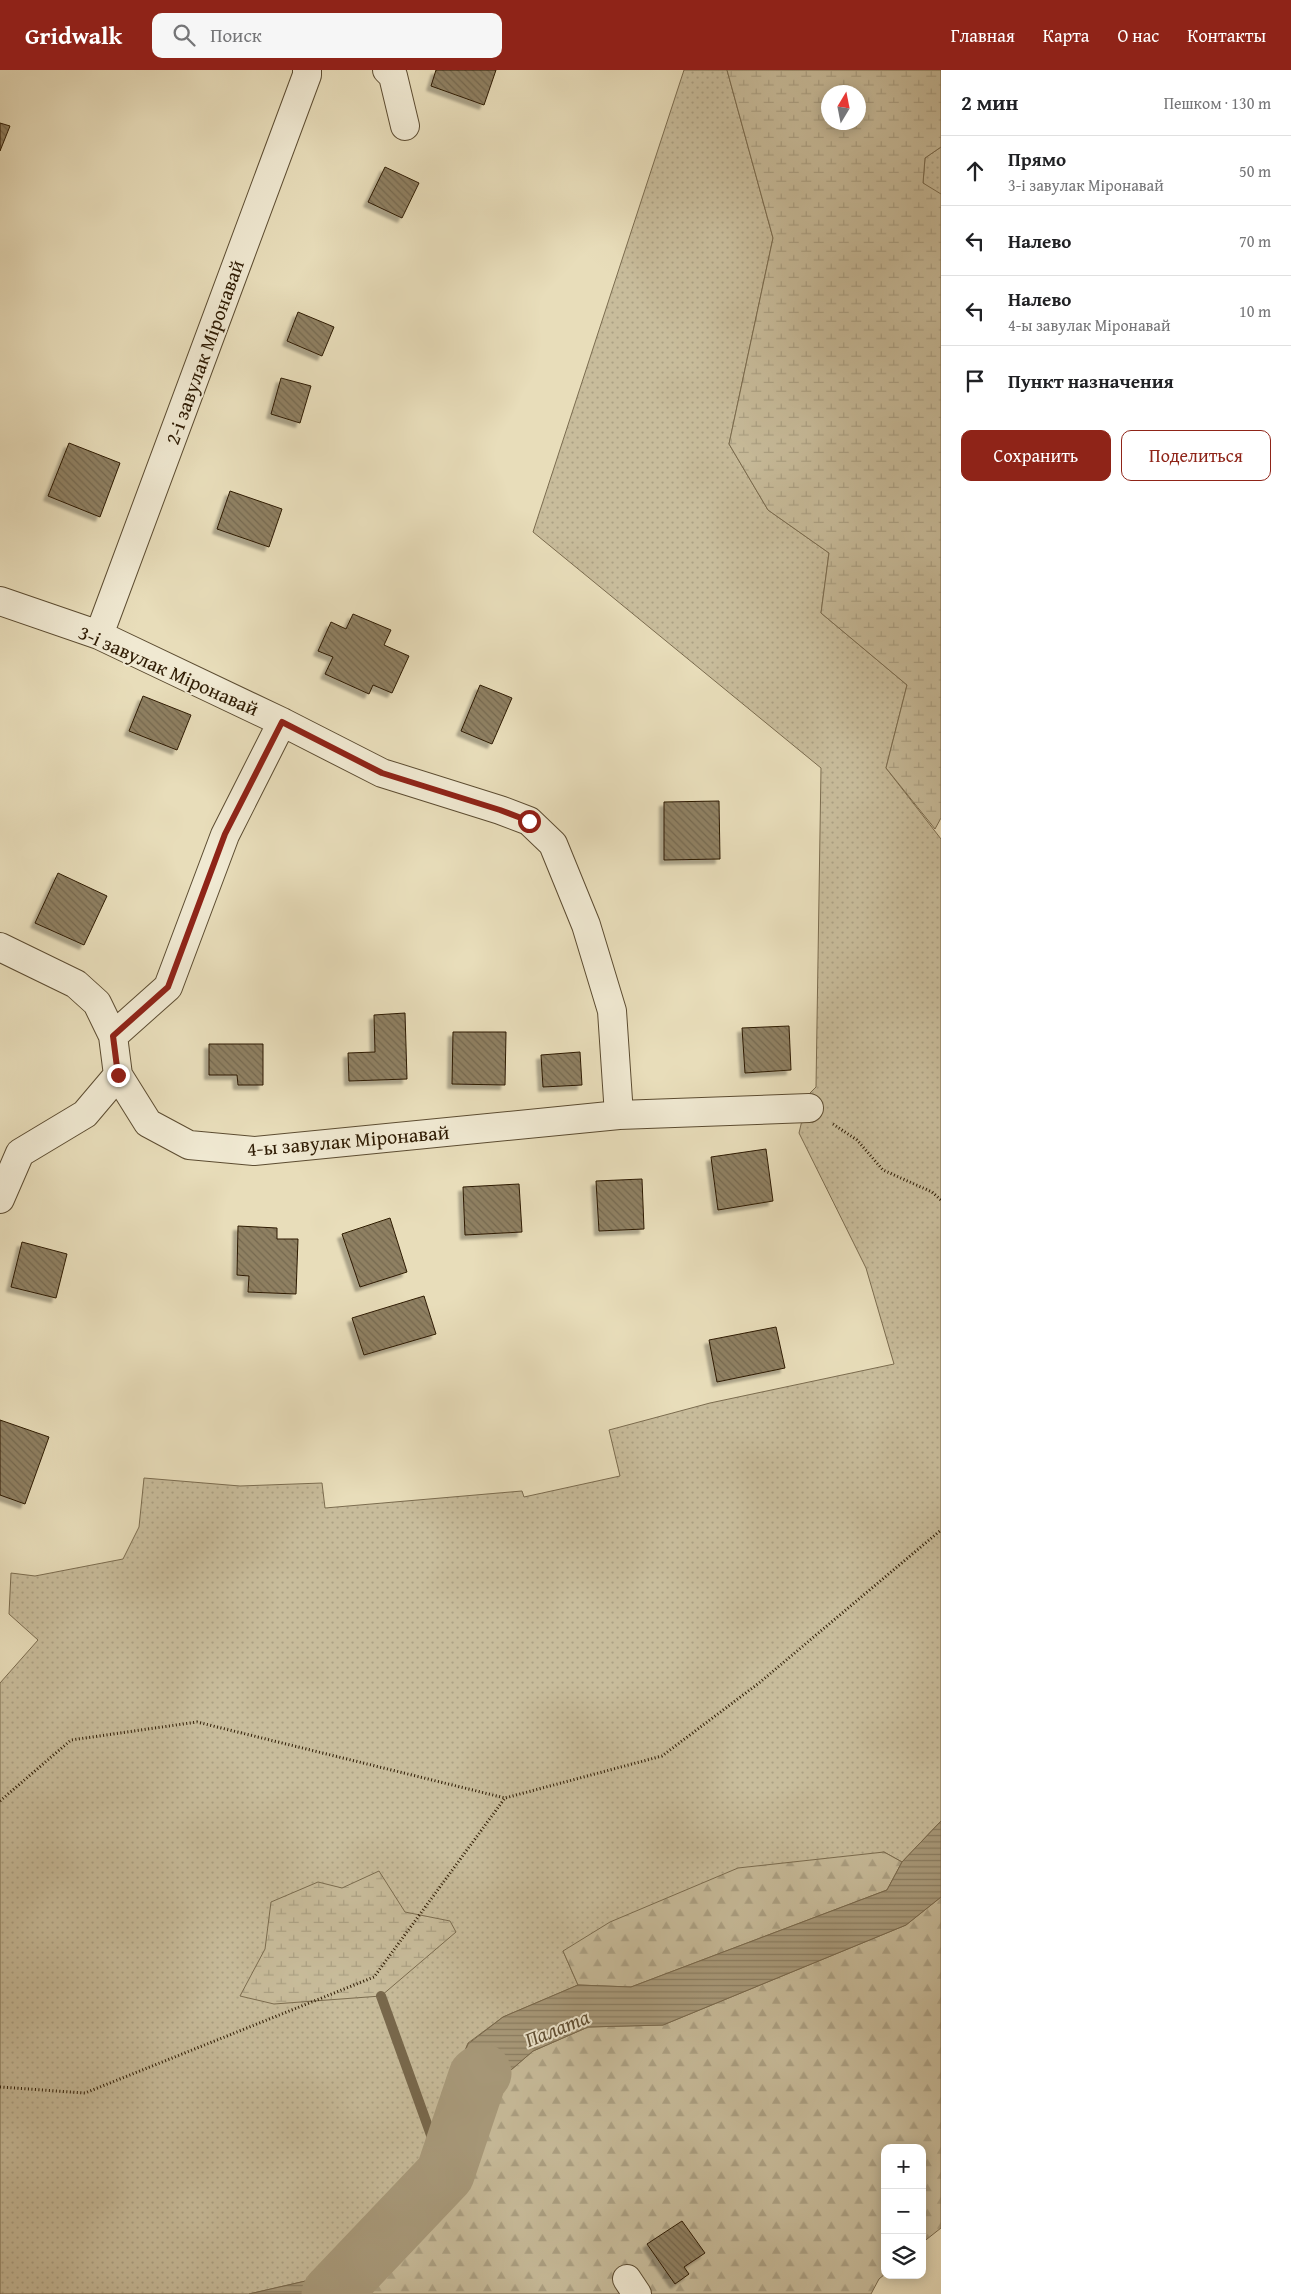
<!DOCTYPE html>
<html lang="ru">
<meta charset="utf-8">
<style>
:root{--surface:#fff;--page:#f6f6f6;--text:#202124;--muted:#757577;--line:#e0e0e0;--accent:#8f2418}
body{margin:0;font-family:"Gentium Book Plus",serif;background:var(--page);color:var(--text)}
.controls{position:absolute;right:15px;bottom:15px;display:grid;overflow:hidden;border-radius:10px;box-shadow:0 2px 12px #0003}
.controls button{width:45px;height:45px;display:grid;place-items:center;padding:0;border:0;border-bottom:1px solid var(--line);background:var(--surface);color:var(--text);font:25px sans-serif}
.compass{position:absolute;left:821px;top:15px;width:45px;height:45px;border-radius:50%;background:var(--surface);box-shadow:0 2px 12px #0003;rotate:10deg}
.stop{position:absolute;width:15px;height:15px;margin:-11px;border:4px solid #8f2418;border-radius:50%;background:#fff}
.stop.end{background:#8f2418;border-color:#fff;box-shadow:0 1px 5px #0008}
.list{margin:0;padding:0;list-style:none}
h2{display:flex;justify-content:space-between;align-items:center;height:65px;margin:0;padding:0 20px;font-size:21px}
h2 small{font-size:16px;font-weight:400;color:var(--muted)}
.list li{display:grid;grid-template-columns:32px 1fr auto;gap:15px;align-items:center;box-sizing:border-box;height:70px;padding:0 20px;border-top:1px solid var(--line)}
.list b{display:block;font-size:19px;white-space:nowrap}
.list p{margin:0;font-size:16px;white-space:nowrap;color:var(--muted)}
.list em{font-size:16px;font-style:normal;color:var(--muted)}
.actions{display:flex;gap:10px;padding:15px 20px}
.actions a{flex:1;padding:11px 0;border:1px solid var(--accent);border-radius:10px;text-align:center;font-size:18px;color:var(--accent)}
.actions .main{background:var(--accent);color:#fff}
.icon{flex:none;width:28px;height:28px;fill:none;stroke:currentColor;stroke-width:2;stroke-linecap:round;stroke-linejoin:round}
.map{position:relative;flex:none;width:941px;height:2224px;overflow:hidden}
header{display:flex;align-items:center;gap:30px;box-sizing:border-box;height:70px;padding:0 25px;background:var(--accent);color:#fff}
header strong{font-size:24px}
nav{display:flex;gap:28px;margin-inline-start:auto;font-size:18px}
.search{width:350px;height:45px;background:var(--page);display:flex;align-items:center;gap:12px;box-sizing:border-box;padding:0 18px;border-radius:10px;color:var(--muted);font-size:19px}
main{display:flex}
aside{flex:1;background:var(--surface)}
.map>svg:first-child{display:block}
.grass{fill:url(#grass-dots);stroke:#7b6c4f}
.forest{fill:url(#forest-firs);stroke:#7b6c4f}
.wetland{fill:url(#wetland-marsh);stroke:#7b6c4f;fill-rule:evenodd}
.water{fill:url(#water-rules);stroke:#78684c}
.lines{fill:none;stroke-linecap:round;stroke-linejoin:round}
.stream{stroke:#78684c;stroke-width:10}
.river{stroke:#a99b7c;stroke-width:59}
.building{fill:url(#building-back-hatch);stroke:#2e1b03;filter:url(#shadow)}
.minor-casing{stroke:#5c4c31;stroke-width:30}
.path{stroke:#2e1b03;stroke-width:3;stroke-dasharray:1 2.5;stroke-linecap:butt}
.minor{stroke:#f0e9d2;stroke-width:28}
.route{stroke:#8f2418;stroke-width:6}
.labels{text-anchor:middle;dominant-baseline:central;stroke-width:4;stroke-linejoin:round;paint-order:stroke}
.street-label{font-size:20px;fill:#2e1b03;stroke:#f0e9d2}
.water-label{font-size:21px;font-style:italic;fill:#5f4e33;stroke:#f0e9d2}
</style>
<header>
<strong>Gridwalk</strong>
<div class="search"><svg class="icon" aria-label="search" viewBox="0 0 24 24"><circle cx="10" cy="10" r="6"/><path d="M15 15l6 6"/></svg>Поиск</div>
<nav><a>Главная</a><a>Карта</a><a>О нас</a><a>Контакты</a></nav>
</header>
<main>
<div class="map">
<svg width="941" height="2224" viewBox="0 0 941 2224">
<defs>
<pattern id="grass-dots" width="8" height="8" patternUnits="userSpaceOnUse" patternTransform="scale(1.25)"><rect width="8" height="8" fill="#c8bc9b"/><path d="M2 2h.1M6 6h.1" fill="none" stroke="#aca184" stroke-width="1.8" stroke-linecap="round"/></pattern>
<pattern id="forest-firs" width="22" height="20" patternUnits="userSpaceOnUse" patternTransform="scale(1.25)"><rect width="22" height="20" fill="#c8bc9b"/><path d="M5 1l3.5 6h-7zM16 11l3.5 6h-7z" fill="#aca184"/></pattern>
<pattern id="wetland-marsh" width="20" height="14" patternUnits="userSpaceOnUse" patternTransform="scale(1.25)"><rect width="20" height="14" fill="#c8bc9b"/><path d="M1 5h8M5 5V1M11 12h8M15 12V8" fill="none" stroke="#aca184"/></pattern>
<pattern id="water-rules" width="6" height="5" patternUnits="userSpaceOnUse" patternTransform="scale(1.25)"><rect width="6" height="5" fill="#a99b7c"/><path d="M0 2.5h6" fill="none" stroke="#8a7e63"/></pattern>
<pattern id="building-back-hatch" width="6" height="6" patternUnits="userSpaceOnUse" patternTransform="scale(1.25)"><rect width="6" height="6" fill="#8f8062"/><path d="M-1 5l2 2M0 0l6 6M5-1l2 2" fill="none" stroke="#75684f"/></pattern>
<filter id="shadow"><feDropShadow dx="-4.5" dy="4.5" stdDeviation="1" flood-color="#0004"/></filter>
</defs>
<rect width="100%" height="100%" fill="#e8ddba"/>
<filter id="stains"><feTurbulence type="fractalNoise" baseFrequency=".004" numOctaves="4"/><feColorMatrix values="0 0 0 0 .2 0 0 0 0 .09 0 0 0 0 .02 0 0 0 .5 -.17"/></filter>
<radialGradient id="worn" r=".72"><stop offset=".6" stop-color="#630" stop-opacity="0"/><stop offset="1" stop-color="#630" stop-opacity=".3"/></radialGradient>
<path class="grass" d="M684,0h43l46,168 -44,206 39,66 61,43 -8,60 86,72 -21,83 55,71v982l-39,41 -18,-10 -321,99 15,34 -75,32 -35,26 -58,143 -100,94 -61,14h-249v-611l38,-43 -29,-26 2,-41 24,3 88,-17 16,-32 5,-49 96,8 82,-3 3,25 197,-17 2,6 96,-21 -11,-46 101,-27 184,-39 -28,-96 -67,-135 9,-38 8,-8 5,-319 -288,-236z
M941,77v47l-2,1 -16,-12 2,-25z"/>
<path class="forest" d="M884,1782l18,10 -15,28 -256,97 -53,-2 -15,-34 47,-29 128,-54z
M941,1827v331l-19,15v-95h-37v126l-6,5 -8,15h-516l26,-25 109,-181 43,-37 55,-24 75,-2 243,-100z"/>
<path class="wetland" d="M727,0h214v77l-16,11 -2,25 18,11v624l-6,11 -49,-61 21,-83 -86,-72 8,-60 -61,-43 -39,-66 44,-206zM828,22h30v30h-30z
M379,1801l26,41 45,9 6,11 -75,64 -107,8 -34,-8 25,-47 6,-47 47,-20 24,6z"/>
<path class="water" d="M941,1751v76l-35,28 -243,100 -75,2 -55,24 -43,37 -109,181 -26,25h-106l61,-14 100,-94 58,-142 35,-27 75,-32 53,2 256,-97 15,-28z"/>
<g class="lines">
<path class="stream" d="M381,1926l64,178"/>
<path class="river" d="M331,2224l114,-120 33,-98 4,-3"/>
</g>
<path class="building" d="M436,0h60l-12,35 -53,-19z
M0,53l10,3 -10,25z
M385,97l34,16 -17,35 -34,-16z
M298,242l36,15 -12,29 -35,-15z
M281,308l30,8 -11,37 -29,-9z
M69,373l51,20 -20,54 -52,-21z
M230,421l52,18 -13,38 -52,-18z
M353,544l38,16 -7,15 25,11 -17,37 -19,-8 -4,9 -44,-20 8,-17 -15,-6 13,-29 15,7z
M480,615l32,13 -20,46 -31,-13z
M143,626l48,19 -14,35 -48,-19z
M719,731l1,58 -56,1v-58z
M58,803l49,23 -23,49 -49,-22z
M405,943l2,66 -58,2 -1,-28 27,-1 -1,-37z
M789,956l2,44 -46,3 -3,-45z
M453,962h53l-1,53 -53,-1z
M209,974h54v41h-25l-1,-10h-28z
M580,982l2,33 -39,2 -2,-32z
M766,1079l7,52 -55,9 -7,-53z
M642,1109l2,50 -45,2 -3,-50z
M519,1114l3,48 -57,3 -2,-48z
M390,1148l17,54 -47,15 -18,-53z
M238,1156l39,2v11h21l-2,55 -48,-2 1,-16 -12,-1z
M22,1172l45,12 -11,44 -45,-11z
M424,1226l12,38 -72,21 -12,-37z
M776,1257l9,41 -68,14 -8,-42z
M0,1350l49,17 -24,67 -25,-9z
M682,2151l23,32 -21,14 5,7 -14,10 -28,-40z"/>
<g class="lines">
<g class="minor-casing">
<path id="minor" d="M387,0l6,6 12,50
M0,531l99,34 183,87 100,51 118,37 29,11 24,23 33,81 26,86 7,104
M99,565l208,-560v-5
M0,877l76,37 21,19 16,33 5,39 30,48 41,22 65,6 365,-36 190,-7
M113,966l55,-49 57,-152 57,-113
M0,1129l20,-46 65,-39 33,-39
M627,2209l10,15"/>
</g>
<path class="path" d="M833,1054l24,16 26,30 49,22 9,8
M0,1731l71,-61 126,-18 308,76 157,-42 97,-73 182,-153
M0,2017l85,6 289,-116 131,-179"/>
<use href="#minor" class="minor"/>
</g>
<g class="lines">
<path class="route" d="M118,1005l-5,-39 55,-49 57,-153 57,-112 100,51 118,37 29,11"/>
</g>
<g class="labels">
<g class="street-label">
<text transform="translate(204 282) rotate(-70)">2-і завулак Міронавай</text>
<text transform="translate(169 600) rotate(24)">3-і завулак Міронавай</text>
<text transform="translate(348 1070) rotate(-5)">4-ы завулак Міронавай</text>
</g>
<g class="water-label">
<text transform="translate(557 1958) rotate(-22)">Палата</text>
</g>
</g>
<rect width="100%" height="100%" filter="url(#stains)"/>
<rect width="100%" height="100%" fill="url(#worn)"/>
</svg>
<div class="controls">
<button>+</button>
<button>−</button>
<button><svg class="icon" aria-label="layers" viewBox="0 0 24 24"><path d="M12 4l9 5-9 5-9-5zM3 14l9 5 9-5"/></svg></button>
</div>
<svg class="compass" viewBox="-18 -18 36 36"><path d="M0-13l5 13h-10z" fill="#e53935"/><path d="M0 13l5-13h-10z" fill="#757577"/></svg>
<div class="stop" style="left:529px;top:751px"></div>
<div class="stop end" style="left:118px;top:1005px"></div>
</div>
<aside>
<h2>2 мин<small>Пешком · 130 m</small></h2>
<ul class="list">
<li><svg class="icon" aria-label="ahead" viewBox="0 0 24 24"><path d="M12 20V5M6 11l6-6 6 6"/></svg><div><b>Прямо</b><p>3-і завулак Міронавай</p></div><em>50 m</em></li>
<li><svg class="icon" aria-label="left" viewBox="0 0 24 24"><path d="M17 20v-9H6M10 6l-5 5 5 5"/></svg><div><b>Налево</b></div><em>70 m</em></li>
<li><svg class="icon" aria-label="left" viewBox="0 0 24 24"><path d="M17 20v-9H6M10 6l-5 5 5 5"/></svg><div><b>Налево</b><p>4-ы завулак Міронавай</p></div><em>10 m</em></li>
<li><svg class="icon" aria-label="arrive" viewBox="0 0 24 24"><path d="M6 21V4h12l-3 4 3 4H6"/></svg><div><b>Пункт назначения</b></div></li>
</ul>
<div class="actions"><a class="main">Сохранить</a><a>Поделиться</a></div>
</aside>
</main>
